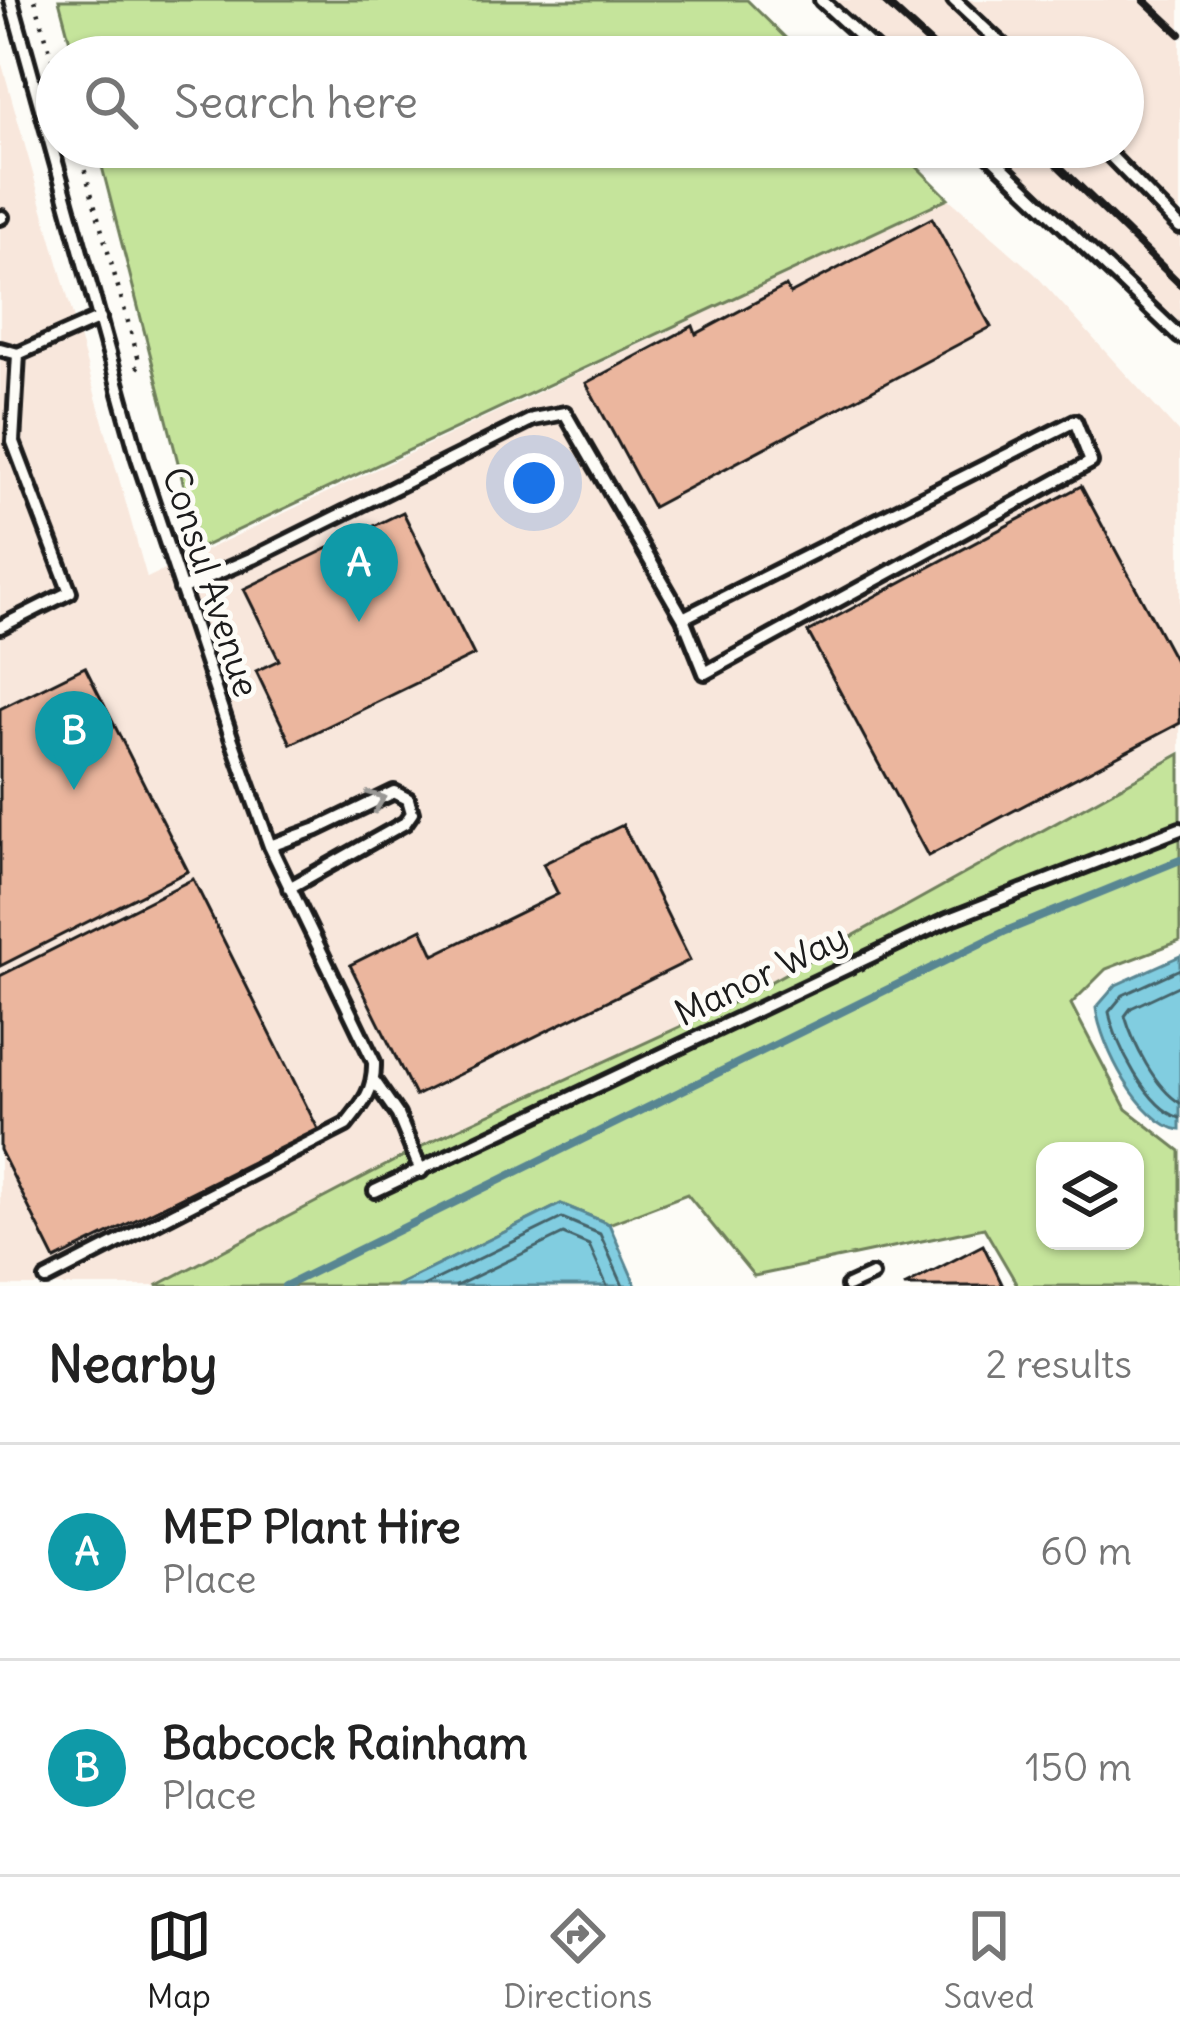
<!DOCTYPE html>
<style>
:root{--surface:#fff;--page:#f2f2f2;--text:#222;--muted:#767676;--line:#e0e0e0;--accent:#1c1c1c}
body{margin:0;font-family:Delius,sans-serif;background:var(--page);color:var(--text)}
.controls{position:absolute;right:36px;bottom:36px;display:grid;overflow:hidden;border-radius:24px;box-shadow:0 3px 9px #0004}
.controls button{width:108px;height:108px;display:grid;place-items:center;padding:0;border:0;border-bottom:3px solid var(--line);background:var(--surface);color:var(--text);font:60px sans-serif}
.you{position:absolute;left:534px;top:483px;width:42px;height:42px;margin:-30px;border:9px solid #fff;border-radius:50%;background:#1a73e8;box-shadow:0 0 0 18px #1a73e833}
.badge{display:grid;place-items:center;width:78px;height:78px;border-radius:50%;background:var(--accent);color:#fff;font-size:39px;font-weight:700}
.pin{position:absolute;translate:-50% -99px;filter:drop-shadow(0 3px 6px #0008)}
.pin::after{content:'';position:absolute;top:63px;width:42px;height:36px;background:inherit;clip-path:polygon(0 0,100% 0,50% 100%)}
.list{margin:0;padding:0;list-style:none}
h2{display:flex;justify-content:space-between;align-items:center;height:156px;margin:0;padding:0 48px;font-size:51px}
h2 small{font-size:39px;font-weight:400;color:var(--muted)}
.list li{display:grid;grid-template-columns:78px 1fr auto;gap:36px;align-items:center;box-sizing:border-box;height:216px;padding:0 48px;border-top:3px solid var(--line)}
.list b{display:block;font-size:45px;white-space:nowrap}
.list p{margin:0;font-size:39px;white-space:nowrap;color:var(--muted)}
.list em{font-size:39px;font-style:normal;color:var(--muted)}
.icon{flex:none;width:66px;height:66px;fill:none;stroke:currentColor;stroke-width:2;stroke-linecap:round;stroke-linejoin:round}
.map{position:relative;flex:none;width:1180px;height:1286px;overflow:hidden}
.search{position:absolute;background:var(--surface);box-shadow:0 3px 9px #0004;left:36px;right:36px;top:36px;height:132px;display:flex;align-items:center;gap:30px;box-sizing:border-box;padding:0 42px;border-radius:66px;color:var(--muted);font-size:45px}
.sheet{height:588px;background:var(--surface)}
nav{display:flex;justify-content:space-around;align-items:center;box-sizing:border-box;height:168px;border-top:3px solid var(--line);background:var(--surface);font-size:33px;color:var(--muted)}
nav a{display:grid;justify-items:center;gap:6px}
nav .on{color:var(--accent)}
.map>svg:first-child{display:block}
.built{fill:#f8e7dc}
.green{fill:#c5e49b;stroke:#70805c;stroke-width:3;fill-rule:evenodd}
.water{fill:#81cde0;stroke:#598692;stroke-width:3}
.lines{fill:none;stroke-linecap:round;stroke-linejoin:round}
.shore{stroke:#44636a;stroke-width:3}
.stream{stroke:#598692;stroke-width:8}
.building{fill:#ebb69e;stroke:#1c1c1c;stroke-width:3}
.lane-casing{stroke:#1c1c1c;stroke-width:20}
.path{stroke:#1c1c1c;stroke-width:4.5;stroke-dasharray:3 9;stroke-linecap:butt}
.lane{stroke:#fdfcf7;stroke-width:10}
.rail{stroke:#1c1c1c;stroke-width:8}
.oneway{stroke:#989794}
.labels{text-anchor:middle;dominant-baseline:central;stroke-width:10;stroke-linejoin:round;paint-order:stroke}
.street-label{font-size:36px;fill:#1c1c1c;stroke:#fdfcf7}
</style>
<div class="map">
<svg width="1180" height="1286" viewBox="0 0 1180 1286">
<rect width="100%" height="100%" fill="#fdfcf7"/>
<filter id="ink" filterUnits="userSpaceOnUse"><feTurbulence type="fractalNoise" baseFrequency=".00833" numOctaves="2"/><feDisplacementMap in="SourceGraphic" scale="24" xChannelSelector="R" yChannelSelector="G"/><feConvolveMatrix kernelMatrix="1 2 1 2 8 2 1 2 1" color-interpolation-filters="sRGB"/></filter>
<g filter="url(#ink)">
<path class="built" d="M831,0h349v326l-188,-179h131v-90h-231z
M0,57l147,521 801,-380 86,75 146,161v318l-444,249 -298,137 -282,148h-156z"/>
<path class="green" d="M59,0h688l58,57h-731z
M97,147h800l51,51 -748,350z
M1180,754v187l-74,28 -35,35 55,105 54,42v135h-162l-34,-58 -230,48 -67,-82 -78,30 -48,-20 -165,82h-240l282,-148 298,-137zM1045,1151h90v90h-90z"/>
<path class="water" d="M1180,956v174c-40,-6 -79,-84 -84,-122l20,-23z
M561,1204l48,20 27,62h-240z"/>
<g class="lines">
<path class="shore" d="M1180,969l-57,26 -14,17c6,32 39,97 71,106
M1180,985l-49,23 -6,8c8,27 30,72 55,87
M423,1286l139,-68 38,16 23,52
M456,1286l107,-52 26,11 18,41"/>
<path class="stream" d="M285,1286l721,-355 174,-71"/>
</g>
<path class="building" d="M932,218l59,109 -338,180 -67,-124 107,-57 3,8 90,-48 4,8z
M1081,486l99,184v53l-252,133 -120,-224z
M403,512l71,143 -183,89 -35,-73 23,-11 -35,-71z
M85,667l103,204 -188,95v-257z
M623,825l67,135 -275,136 -65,-131 72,-36 12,26 124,-61 -15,-30z
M193,879l125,250 -263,131 -55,-110v-174z
M983,1245l20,41h-99z"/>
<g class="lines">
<g class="lane-casing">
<path id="lane" d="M11,0l127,458 93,279 39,109 104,216c1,28 -11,42 -28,63l-300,154
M821,0l62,57
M954,0l61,57
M981,147l199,190
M1102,147l78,80
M0,218l2,-1
M0,349l18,5 82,-36
M181,589l72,-31 280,-139 32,-6 118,205 392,-197 16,41 -386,211 -22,-55
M0,627l70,-35 -57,-150 5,-88
M270,846l47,-17 77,-37 14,7 4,14 -7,10 -116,65
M375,1082l23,33 23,56
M375,1191l572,-271 233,-91
M848,1286l24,-11"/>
</g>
<path class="path" d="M35,0l22,75
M78,147l62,217 -6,7"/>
<use href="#lane" class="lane"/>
<path class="rail" d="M883,0l62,57
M1144,0l36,34
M1039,147l141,137"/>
</g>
<defs><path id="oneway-chevron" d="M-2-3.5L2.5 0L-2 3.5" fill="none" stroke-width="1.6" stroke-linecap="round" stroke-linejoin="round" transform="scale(3)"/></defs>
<use class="oneway" href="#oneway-chevron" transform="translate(377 800) rotate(-21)"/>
</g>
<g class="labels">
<g class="street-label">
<text transform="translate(211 582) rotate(72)">Consul Avenue</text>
<text transform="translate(761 975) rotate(-26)">Manor Way</text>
</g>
</g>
</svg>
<div class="controls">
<button><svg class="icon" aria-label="layers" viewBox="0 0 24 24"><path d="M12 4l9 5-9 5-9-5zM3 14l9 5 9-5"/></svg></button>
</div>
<div class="you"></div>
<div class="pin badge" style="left:359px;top:622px;background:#0f9aa8">A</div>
<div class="pin badge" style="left:74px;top:790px;background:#0f9aa8">B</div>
<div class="search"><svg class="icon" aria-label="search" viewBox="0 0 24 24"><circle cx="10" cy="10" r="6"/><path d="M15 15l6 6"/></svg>Search here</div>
</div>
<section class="sheet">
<h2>Nearby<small>2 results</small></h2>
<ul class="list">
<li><span class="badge" style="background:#0f9aa8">A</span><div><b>MEP Plant Hire</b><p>Place</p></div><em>60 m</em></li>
<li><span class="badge" style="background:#0f9aa8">B</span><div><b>Babcock Rainham</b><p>Place</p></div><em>150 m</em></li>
</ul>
</section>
<nav>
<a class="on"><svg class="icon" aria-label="map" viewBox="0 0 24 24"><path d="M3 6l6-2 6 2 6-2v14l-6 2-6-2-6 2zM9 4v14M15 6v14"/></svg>Map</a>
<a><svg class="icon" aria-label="directions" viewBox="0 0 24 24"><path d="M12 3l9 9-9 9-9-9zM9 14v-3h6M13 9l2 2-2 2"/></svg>Directions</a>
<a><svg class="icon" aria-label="saved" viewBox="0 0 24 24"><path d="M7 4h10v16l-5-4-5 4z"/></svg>Saved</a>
</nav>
